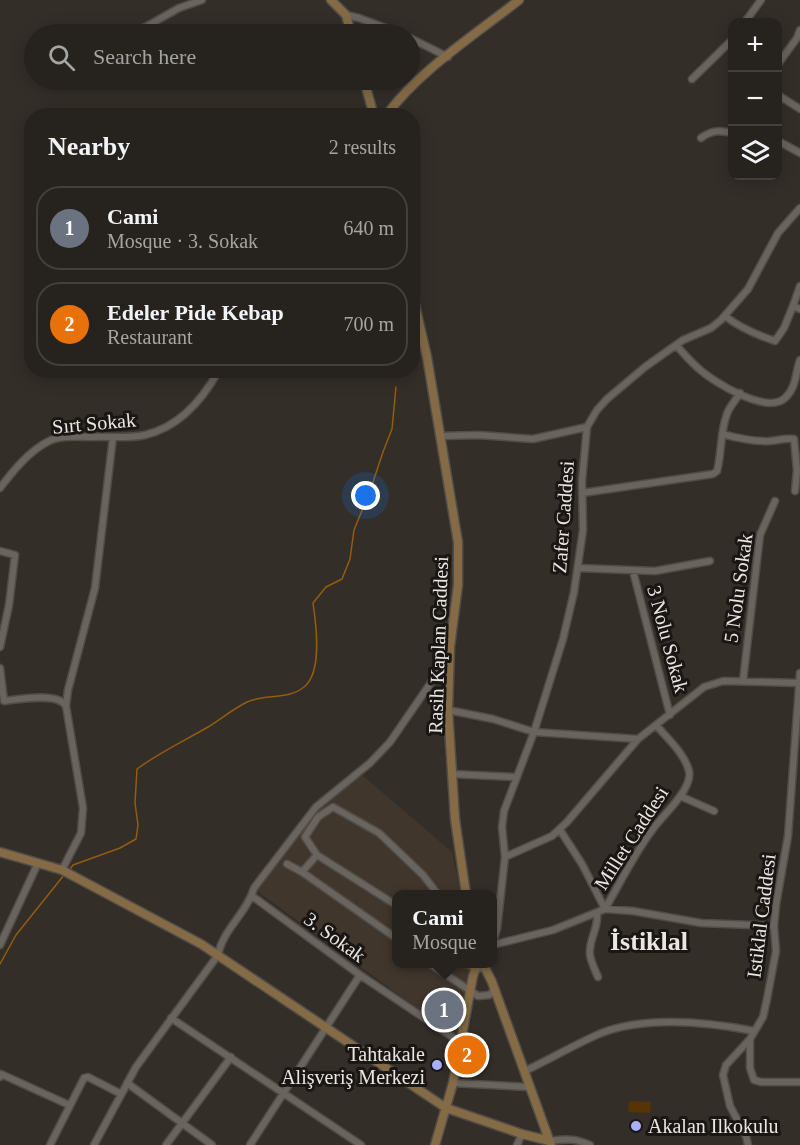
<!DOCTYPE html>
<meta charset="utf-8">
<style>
:root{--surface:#26221e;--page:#2e2a27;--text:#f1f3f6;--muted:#a4a4a4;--line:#423f3c;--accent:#d93025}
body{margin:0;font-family:"Times New Roman",serif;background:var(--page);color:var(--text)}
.controls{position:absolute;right:18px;top:18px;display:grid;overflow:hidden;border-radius:12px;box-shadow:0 3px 15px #0003}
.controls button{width:54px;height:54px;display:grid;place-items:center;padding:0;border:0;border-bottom:2px solid var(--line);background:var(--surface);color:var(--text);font:30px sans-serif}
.you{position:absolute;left:366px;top:496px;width:21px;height:21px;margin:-15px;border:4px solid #fff;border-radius:50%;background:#1a73e8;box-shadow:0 0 0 9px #1a73e833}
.badge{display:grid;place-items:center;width:39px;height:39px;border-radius:50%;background:var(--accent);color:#fff;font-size:20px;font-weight:700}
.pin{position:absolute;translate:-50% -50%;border:3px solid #fff;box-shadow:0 2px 6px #0006}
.popup{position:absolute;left:392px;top:890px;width:105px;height:78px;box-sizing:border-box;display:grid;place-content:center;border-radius:12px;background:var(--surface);filter:drop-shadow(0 2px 4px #0005);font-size:20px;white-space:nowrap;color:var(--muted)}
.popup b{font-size:22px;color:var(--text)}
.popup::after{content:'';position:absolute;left:50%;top:100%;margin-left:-12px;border:12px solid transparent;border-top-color:var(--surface)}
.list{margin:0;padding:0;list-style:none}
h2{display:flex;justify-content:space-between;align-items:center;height:78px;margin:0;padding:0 24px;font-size:26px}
h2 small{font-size:20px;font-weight:400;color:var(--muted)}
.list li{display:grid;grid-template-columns:39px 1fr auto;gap:18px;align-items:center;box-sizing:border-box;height:84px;margin:0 12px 12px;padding:0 12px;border:2px solid var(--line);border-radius:24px}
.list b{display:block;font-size:22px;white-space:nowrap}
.list p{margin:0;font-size:20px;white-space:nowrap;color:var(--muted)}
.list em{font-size:20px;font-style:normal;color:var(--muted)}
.icon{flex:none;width:33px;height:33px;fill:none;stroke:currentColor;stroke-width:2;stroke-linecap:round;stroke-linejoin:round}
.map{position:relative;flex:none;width:800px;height:1145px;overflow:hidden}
.search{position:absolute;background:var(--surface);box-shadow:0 3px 15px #0003;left:24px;top:24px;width:396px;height:66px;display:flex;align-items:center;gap:15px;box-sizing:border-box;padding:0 21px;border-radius:33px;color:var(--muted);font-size:22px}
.panel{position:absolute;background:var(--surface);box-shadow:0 3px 15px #0003;left:24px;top:108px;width:396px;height:270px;border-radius:24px}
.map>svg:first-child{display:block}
.built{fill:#40362c}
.green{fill:#563406}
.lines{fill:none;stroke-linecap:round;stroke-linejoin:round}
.stream{stroke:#945c0d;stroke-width:1.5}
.street-casing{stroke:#514c48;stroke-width:9}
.secondary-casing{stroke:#514c48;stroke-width:11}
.street{stroke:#6a645e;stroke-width:6}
.secondary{stroke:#846b46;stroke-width:8}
.poi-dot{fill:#a7b1fc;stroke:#191614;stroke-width:2}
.labels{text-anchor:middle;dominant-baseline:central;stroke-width:6;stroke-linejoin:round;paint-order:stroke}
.street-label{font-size:20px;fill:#eae7e3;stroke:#191614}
.poi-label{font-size:20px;fill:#eae7e3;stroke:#191614;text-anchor:end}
.district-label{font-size:26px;font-weight:bold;fill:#eae7e3;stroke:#191614}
</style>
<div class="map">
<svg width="800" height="1145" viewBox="0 0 800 1145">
<rect width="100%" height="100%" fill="#332e28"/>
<path class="built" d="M361,774l91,78 9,42h-65v70h76l-14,74 -201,-147 62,-83z"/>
<path class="green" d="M629,1101l22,1 -1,11 -22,-1z"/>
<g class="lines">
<path class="stream" d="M70,869l3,-4 47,-17 16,-9 2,-14 -3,-22 2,-34c23,-17 47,-28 71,-42 13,-8 25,-18 39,-25 17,-8 42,-2 57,-15 19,-15 12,-64 9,-84l13,-16 16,-8 8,-20 4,-29 16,-39 13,-39 9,-23 4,-42
M0,964l16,-29 48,-60"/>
<g class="street-casing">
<path id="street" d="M346,15l13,3 43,16
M745,22l16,-22
M133,34l46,-26 23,-8
M410,38l38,19
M778,64l19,-26 3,-8
M692,79l40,-39
M778,95l22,14
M701,138c11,-8 19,-8 31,-5
M778,141l22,12
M800,286l-7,20 7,3
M725,316c15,12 32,19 50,25l9,-13 9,-22
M676,345c7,8 14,16 22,23 15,14 69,47 87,30 12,-11 10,-25 15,-38
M722,434c15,4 32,8 48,7 9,-1 15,-3 24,-2l3,31 -2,21
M441,436l37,-1 55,4 54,-12
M0,488c13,-17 29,-37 49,-47 12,-6 28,-4 41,-4 18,-1 37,2 55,-2 34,-8 58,-36 74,-65
M582,493l131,-19 4,-3c5,-19 3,-39 10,-57 2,-7 9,-14 13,-21
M0,551l15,4 -6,50 -9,42
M578,568l77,3 55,-10
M633,571l37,144
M0,668l4,33c15,-2 54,-9 62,5l17,102 -2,25 -19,37
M743,681l17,-146 15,-34
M66,706l2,-16 27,-102 18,-151
M448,710l45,9 41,13 104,7
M451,774l65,3
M680,796l34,15
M560,830l22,34 23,45
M317,855l-12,-18 13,-20 15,-10 46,26 44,42 13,17 -1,2
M505,857l47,-21 15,-14 71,-83 66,-52 19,-6 77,2
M287,864l15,8
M252,896l108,79 100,67
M396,905l-79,-50 -15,17 94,66
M605,909c15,-26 29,-55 48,-80 10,-14 40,-40 36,-58 -4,-17 -22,-33 -33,-46
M597,913c2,16 -9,27 -7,42 1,7 5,15 8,22
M0,945l38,-82
M492,945l5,-16 8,-72 -3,-30 2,-16 30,-79 29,-93 11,-47 9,-62 -1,-49 5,-54 10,-17 10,-11 38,-32 38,-27 28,-12 10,-8 27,-31 30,-56 22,-25
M492,945l61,-15 52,-21 28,2 68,12 73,3
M430,964l48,32 11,-1 6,-5
M466,964l13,5
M171,1018l190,127
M750,1039v29l4,12 7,2h39
M525,1071c25,-12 49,-26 74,-37 47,-19 108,-12 155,-3
M0,1077l1,-3 68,31
M127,1083l85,62
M453,1083l76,4
M550,1141c16,-2 25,-3 40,4
M50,1145l34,-67 4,-1 33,17
M94,1145l42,-78 82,-112c5,-26 29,-42 36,-67l62,-81 54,-44 20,-21 40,-58 19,-34
M166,1145l65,-88
M250,1145l110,-170
M517,1145l5,-11
M748,1145l-2,-9 -16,-30 -7,-31 3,-10 24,-26 13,-22 4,-18 9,-48 -2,-25 2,-21 12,-69 12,-163"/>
</g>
<g class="secondary-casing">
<path id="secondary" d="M331,0l15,15 5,19
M364,80l10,36
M386,116c31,-44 90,-82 133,-116
M412,292l15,65 31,185v43l-8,62 -2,63 7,109 11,75
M0,852l62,18 139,74 245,164 76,26 28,7
M483,964l9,18 59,163
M435,1145l18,-62 20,-107 4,-12"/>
</g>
<use href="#street" class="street"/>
<use href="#secondary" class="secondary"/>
</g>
<g class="poi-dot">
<circle cx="437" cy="1065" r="6"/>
<circle cx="636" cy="1126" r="6"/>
</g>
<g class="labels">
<g class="street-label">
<text transform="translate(94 423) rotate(-5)">Sırt Sokak</text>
<text transform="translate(563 517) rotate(-86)">Zafer Caddesi</text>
<text transform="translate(738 588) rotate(-82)">5 Nolu Sokak</text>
<text transform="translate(668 639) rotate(75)">3 Nolu Sokak</text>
<text transform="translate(438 645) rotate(-88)">Rasih Kaplan Caddesi</text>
<text transform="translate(631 838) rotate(-57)">Millet Caddesi</text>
<text transform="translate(761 916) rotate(-83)">Istiklal Caddesi</text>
<text transform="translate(335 937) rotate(36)">3. Sokak</text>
</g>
<g class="poi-label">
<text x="425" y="1054">Tahtakale<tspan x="425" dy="23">Alişveriş Merkezi</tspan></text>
<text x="648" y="1126" text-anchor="start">Akalan Ilkokulu</text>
</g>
<g class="district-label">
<text x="649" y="941">İstiklal</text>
</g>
</g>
</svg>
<div class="controls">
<button>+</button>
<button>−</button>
<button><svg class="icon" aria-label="layers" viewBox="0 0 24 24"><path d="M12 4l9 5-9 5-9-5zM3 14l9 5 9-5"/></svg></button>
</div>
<div class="you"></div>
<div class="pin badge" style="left:444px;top:1010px;background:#6b7280">1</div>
<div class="popup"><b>Cami</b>Mosque</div>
<div class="pin badge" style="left:467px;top:1055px;background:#e8710a">2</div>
<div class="search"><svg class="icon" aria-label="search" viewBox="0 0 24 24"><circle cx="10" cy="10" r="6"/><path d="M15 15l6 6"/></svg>Search here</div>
<section class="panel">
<h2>Nearby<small>2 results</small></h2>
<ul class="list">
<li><span class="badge" style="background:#6b7280">1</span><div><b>Cami</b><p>Mosque · 3. Sokak</p></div><em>640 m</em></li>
<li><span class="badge" style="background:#e8710a">2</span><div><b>Edeler Pide Kebap</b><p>Restaurant</p></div><em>700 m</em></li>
</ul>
</section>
</div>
